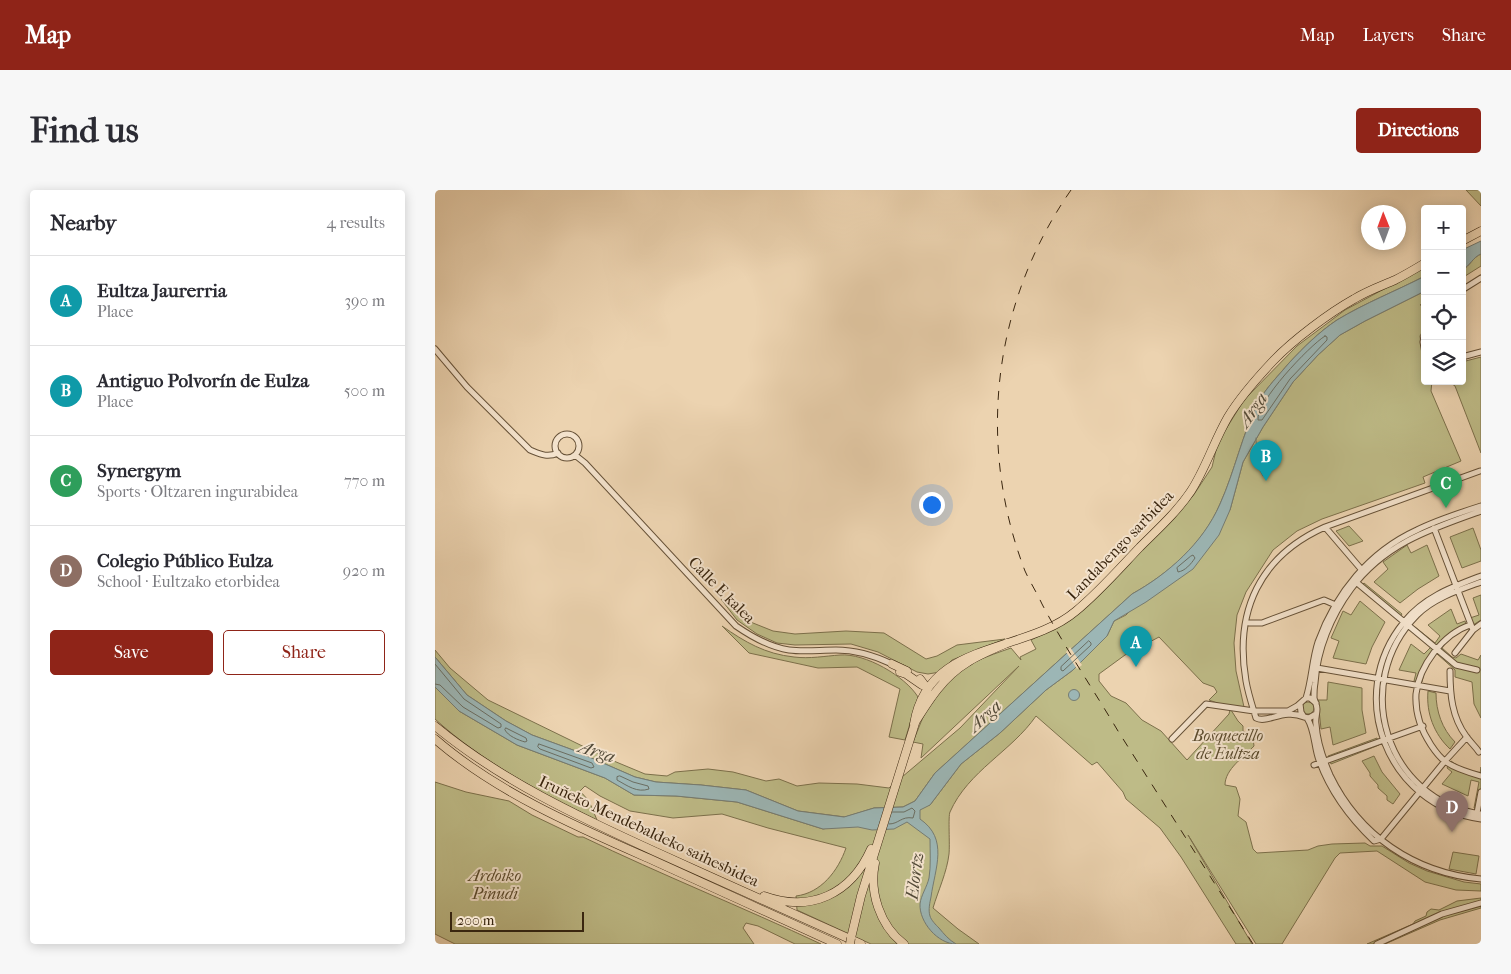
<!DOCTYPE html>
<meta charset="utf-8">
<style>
:root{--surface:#fff;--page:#f7f7f7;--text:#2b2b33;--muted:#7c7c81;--line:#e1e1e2;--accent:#8f2418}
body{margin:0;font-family:"IM FELL French Canon",serif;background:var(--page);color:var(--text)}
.controls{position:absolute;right:15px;top:15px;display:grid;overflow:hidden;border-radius:5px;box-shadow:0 2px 12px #0003}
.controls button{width:45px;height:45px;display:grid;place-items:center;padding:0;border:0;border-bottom:1px solid var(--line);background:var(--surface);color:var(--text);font:25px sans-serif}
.compass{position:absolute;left:926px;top:15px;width:45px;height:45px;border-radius:50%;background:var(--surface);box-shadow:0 2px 12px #0003;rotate:359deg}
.scale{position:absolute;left:15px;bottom:12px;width:134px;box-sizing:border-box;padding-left:5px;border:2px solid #3a260f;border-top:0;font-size:14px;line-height:18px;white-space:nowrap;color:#3a260f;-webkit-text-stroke:4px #f3e2cc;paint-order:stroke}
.you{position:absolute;left:496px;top:314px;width:18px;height:18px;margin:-12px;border:4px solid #fff;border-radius:50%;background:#1a73e8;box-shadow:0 0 0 8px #1a73e833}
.badge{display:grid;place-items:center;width:32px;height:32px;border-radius:50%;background:var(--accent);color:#fff;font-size:16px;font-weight:700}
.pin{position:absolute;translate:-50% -41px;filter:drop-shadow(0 1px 2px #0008)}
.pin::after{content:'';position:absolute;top:26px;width:18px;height:15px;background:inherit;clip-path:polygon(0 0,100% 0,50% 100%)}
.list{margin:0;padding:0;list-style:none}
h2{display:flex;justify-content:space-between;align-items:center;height:65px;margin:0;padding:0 20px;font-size:21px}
h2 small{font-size:16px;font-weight:400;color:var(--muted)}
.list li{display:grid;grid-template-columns:32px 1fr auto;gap:15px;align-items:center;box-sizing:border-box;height:90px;padding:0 20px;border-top:1px solid var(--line)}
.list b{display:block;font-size:19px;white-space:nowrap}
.list p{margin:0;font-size:16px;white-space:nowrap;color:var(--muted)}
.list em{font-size:16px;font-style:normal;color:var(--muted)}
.actions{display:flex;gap:10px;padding:15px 20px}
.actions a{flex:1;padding:11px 0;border:1px solid var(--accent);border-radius:5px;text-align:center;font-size:18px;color:var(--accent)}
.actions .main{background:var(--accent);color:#fff}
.icon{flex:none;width:28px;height:28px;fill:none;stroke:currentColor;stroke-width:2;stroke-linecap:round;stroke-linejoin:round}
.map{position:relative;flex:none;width:1046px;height:754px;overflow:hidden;border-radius:5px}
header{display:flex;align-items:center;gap:30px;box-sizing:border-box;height:70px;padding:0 25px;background:var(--accent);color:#fff}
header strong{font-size:24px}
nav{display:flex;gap:28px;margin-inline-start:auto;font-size:18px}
.intro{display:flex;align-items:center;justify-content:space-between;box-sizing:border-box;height:120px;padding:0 30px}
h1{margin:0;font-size:35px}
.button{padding:12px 22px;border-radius:5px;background:var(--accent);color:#fff;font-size:18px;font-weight:700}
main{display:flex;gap:30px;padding:0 30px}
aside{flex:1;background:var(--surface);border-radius:5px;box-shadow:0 2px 12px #0003}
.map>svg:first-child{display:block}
.green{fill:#bebb87;stroke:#7c704b}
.water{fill:#9cb6b5;stroke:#757c73}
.pier{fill:#ecd3b0}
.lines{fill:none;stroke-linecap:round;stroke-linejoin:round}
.shore{stroke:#6b6e62;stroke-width:1}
.stream{stroke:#757c73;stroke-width:1}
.minor-casing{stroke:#665137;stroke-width:7}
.highway-casing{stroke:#3a260f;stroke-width:9}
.minor{stroke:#f3e2cc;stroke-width:5}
.highway{stroke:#ecd3b0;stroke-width:8}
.rail{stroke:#3a260f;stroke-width:1;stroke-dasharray:9 9;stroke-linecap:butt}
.highway-bridge-casing{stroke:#3a260f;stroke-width:9;stroke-linecap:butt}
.highway-bridge{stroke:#ecd3b0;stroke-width:8}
.labels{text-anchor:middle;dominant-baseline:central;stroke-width:4;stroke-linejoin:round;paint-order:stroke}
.street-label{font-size:16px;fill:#3a260f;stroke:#f3e2cc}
.park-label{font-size:16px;font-style:italic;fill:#5b4b2d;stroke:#f3e2cc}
.water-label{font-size:18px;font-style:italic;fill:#524a38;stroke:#f3e2cc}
</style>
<header>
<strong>Map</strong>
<nav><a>Map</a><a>Layers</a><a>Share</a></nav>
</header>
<div class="intro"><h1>Find us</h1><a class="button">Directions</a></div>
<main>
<aside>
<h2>Nearby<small>4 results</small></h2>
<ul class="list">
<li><span class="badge" style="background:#0f9aa8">A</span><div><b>Eultza Jaurerria</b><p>Place</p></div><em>390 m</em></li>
<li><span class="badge" style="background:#0f9aa8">B</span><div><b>Antiguo Polvorín de Eulza</b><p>Place</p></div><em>500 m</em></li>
<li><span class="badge" style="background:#2e9e5b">C</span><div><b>Synergym</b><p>Sports · Oltzaren ingurabidea</p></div><em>770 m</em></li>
<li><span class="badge" style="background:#8d6e63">D</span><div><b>Colegio Público Eulza</b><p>School · Eultzako etorbidea</p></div><em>920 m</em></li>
</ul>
<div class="actions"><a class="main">Save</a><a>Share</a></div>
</aside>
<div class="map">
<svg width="1046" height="754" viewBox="0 0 1046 754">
<rect width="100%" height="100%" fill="#ecd3b0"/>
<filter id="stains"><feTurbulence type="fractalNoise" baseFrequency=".004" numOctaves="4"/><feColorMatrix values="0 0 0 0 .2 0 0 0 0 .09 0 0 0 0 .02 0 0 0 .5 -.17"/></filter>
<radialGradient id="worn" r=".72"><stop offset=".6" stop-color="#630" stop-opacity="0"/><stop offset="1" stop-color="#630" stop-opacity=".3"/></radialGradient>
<path class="green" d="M1031,0h15v16z
M1046,64v12l-19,12v-8c8,-4 11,-13 19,-16z
M990,77v9c-29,15 -60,27 -88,44 -18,12 -33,27 -48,43 -10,12 -23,25 -30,38 -17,33 -24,70 -39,103 -17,40 -52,70 -88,90l-197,179 -20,28 -12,6 -29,1 -29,9 -47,-6 -52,-21 -45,-5 -45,-3 -21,-5 -62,-27 -41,-15 -26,-14 -39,-26 -32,-38v-7l15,18 38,32 121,59 36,15 22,2 8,-4 33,-3 25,3 33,9 13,-2 18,7 22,-3 38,1 32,4 71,-60 59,-62 -98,92 2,-14 -10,-2c7,-17 17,-46 30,-59 18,-18 45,-27 68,-35l10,12 -1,-3 16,-8 -5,-9 28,-14 94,-88 40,-42 19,-29 6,-25 26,-42 53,-54 48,-36z
M990,101v11l-5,3h5v22l-5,9 2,16 3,3v26h7l-1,10 30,70 -38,16 2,6 -103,36 -25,12 -24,19 -27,42 -9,23 -3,28 2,28 8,36 -24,-3 -11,-4 8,-8 -3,-5 -11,-4 -44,-46 -34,18 -26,19v7l12,15 15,7 16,17 19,11 26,29 42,-46 1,-4h1l7,11 5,5v5l10,7 1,8c-10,11 -29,23 -29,39l11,2 4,12 -2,17 8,6 7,27 4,4 51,-3 10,-4 14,-2 33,-1 5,3h12l27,17 18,8 37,11 17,2v7l-25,-1 -31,-8 -48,-31 -37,2 -5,5 -53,86h-26l-68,-109 64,109h-16l-55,-87 -21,-29 -34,-29 -3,-7 -26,-30 -5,3 -56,-49c-24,35 -68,55 -86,96 -2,4 0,33 -1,42 -2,18 -11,37 -16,54l25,21 21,15h-108l-74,-34 -1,-14c25,-3 42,-25 50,-48l-78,-20 -46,-14 -49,4 -43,-7 -30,-15 -15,-10 -5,5 9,10 8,19c-57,-28 -115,-58 -162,-101v-32l24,24 58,34 88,33 29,17 42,1 61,6 86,27 107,-24 31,-41 39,-31 46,-43 27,-20 34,-34 7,-15 12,-6 104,-105 13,-48 20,-35 30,-45 25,-27 22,-20 25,-14z
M1046,167v96l-26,-67 -7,-5h14v-19z
M914,336l14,15 -14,5 -13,-15z
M1038,338l8,22v11l-19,7 -12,-31z
M972,355l4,8 16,-8 12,31 -21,13 -18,14 -26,-21 14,-13 -5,-7z
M929,393l38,31 -4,6 -39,-32z
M1046,405v25l-8,5 -3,-7 9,-3 -6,-17z
M286,409l22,20 30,12 22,3 51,-3 38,2 42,26 11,-3 20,-11 48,-6 -53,21 -12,12 -12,2 -11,-2 -39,-20 -27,-8 -56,1 -18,-2 -20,-9 -20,-14z
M925,411l25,21 -13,25 -6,17 -33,-6 6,-17 -8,-3 12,-27 8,4z
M1016,419l6,15 8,-3 2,8 -12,5 -14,13 11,10 4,1 5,-4 17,6 3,-5v63l-7,-14 -2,-22 -17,-5v-7l-19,-17 -12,20 -2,9 -8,-1 2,-8 -17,-3 12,-26 13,10 7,-7 -19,-16 3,-4 20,16 5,-7 -12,-11z
M287,436c23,16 43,28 72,31 16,2 31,-1 46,-2 25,-2 65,21 78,42l-13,43 -16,-3 11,-48 -43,-22 -39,1 -69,-15z
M893,492l34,6v22l4,23 -33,12 -3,-18 -9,2 -3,-29h9z
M993,501l8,2c0,18 6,36 19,49l-5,7c-16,-15 -24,-36 -22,-58z
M867 518a6 6 0 1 1 12 0a6 6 0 1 1-12 0Z
M942,548l2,7 -48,19 -3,-8z
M939,566l8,16 18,22 -7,10 -6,-4v-4l-9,-8v-3l-8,-9v-3l-8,-12z
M1016,571l10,7 19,6 1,-7v42l-7,-1 5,-26 -8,-2 -3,16 -26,-12 10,-12 -5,-4z
M0,592l31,10 43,9 23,14 46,22h5c79,38 159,70 238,107h-26l-37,-18 -12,-3 -3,5 11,16h-299l-20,-10z
M1018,662l26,4 -3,18 -27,-5z
M1046,708v10l-41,12 -55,24h-18l46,-20 2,-3 11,-5 1,-4 4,-3 8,1 18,-9z"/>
<path class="water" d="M1046,51v13c-8,3 -11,12 -19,16v-20z
M990,86v15l-60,30 -25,14 -22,20 -25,27 -30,45 -20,35 -13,48 -11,25 -26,34 -47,33 -32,19 -7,15 -34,34 -27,20 -46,43 -39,31 -31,41 -10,5v9c29,20 15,49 11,78 -1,5 -3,13 -1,19 1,4 6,9 9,12 5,6 10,12 17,16 -18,0 -37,-22 -36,-40 1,-9 7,-17 9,-26 2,-12 1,-26 1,-39l-23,-17 -13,7 -22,1 -14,-3 -35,2 -86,-27 -61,-6 -42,-1 -29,-17 -88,-33 -58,-34 -24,-24v-30l32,38 39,26 26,14 41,15 62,27 21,5 45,3 45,5 52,21 46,6 30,-9 29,-1 12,-6 20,-28 197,-179c36,-20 71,-51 88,-90 15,-33 22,-70 39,-103 7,-13 20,-26 30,-38 15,-16 30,-31 48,-43 28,-17 59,-29 88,-44z
M633.5 505a5.5 5.5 0 1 1 11 0a5.5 5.5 0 1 1-11 0Z"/>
<path class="pier" d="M635,457l12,18 -5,4 -11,-17z"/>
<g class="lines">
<path class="shore" d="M890,146l2,1v3l-37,39 -28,41h-4c-2,-18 51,-74 67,-84z
M756,366l2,-1 2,3c-4,6 -10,13 -17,14l-1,-4z
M654,451l2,2v2l-28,26 -2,-1v-3z
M0,474l29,35 37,25v3l-3,1 -35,-21 -23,-22 -5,-1
M71,538l20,10 1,3 -2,1c-7,-2 -17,-6 -20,-12z
M104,554l53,19 2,4 -3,1 -51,-19 -2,-2z
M185,586l13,6 15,4 1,3c-12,4 -21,-3 -32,-9v-3z
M454,634c10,0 12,-8 24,-6l2,-7 -3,-3 -8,4h-12"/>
<path class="stream" d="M821,248l1,26 6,12"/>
<g class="minor-casing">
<path id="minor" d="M1027,100l19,-12
M990,142l-2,10 2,11
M0,159l32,38 63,63c10,4 17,8 28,3
M1027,167l19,-5
M120 256a12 12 0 1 1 24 0a12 12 0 1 1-24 0Z
M140,265l10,8 151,163c16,11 33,21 53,24 15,2 31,0 47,0 20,0 37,5 56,14
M1046,321c-51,18 -97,33 -130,78 -20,27 -34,61 -36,94 -1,5 -1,10 -1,15 1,4 3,7 3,11 0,5 -2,10 -1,15 1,17 7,35 14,51 29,60 84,98 151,104
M890,337l155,-56
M999,338l39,102
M1046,386c-29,11 -57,21 -77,46 -60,73 -17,184 77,197
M921,392l100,83 21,5
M1046,392c-22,8 -47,16 -64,33 -67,68 -32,185 64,199
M814,433h13l62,-23 14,6
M1035,435c-27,9 -51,41 -54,69 -1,18 5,36 15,51 4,6 9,13 15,17 10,7 24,11 35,14
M1020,463l18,-23 8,-6
M882,478l133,23
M1015,481c0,24 2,46 16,65 4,6 9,10 13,16
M871,508c6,-18 6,-38 12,-56 18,-49 51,-90 99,-112 20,-10 42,-17 64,-24
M865,514l1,8 3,5 5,1 7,-4
M869,527c-20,-9 -37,7 -48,1 -4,-13 -8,-25 -10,-37 -12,-70 14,-125 79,-154l36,42
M872,528c8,12 7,29 12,42 11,31 31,58 55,81l7,-2
M737,549l34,-35 48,7h34l9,-5 9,-8h4l6,5
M879,575l109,-39
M1042,623l4,-21
M946,649l64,-78 22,-24
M942,754l65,-30 39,-11"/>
</g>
<g class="highway-casing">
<path id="highway" d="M1027,51l19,-10
M572,453c-13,6 -27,11 -39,19 -25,15 -39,38 -54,62 14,-85 110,-69 162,-113 23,-19 43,-42 64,-64 18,-18 37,-35 51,-56 15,-23 23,-50 37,-74 12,-20 29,-39 45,-56 20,-21 56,-48 81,-62 13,-8 27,-13 41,-19 10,-5 20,-11 30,-17
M457,474l15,7
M465,482l6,2 16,11
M485,489l6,8 2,7
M0,536c65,54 144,91 221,126 68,31 136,61 205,92
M0,549c61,53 142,88 215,120 62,28 125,57 187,85
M440,673c-6,29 5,63 29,81
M329,706c47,17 87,-2 107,-47
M416,748l10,-42 55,-176"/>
</g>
<use href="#minor" class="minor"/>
<use href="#highway" class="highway"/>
<path class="rail" d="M636,0c-78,112 -95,253 -46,381 5,11 12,22 17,33 23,44 51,85 76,127 45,71 90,142 135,213"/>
<g class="highway-bridge-casing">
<path id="highway-bridge" d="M415,754l1,-6"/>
</g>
<use href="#highway-bridge" class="highway-bridge"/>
</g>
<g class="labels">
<g class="street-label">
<text transform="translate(685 355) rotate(-46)">Landabengo sarbidea</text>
<text transform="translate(287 400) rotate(45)">Calle E kalea</text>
<text transform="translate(214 641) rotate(25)">Iruñeko Mendebaldeko saihesbidea</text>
</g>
<g class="park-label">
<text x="793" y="545">Bosquecillo<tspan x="793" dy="18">de Eultza</tspan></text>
<text x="60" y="685">Ardoiko<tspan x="60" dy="18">Pinudi</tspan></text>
</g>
<g class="water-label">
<text transform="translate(818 220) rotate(-55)">Arga</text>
<text transform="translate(550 526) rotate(-42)">Arga</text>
<text transform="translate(162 562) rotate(18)">Arga</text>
<text transform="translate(480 686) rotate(-83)">Elortz</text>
</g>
</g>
<rect width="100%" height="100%" filter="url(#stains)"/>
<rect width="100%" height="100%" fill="url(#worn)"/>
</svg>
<div class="controls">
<button>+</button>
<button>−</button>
<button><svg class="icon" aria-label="locate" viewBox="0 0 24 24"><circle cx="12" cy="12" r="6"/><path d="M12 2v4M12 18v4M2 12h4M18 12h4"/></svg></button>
<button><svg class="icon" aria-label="layers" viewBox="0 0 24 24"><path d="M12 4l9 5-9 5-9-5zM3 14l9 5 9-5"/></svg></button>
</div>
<svg class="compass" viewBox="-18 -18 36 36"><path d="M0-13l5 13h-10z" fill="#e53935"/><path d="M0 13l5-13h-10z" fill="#7c7c81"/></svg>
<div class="scale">200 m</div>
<div class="you"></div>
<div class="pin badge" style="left:701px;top:477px;background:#0f9aa8">A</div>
<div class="pin badge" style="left:831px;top:291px;background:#0f9aa8">B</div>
<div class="pin badge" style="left:1011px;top:318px;background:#2e9e5b">C</div>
<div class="pin badge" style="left:1017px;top:642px;background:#8d6e63">D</div>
</div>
</main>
